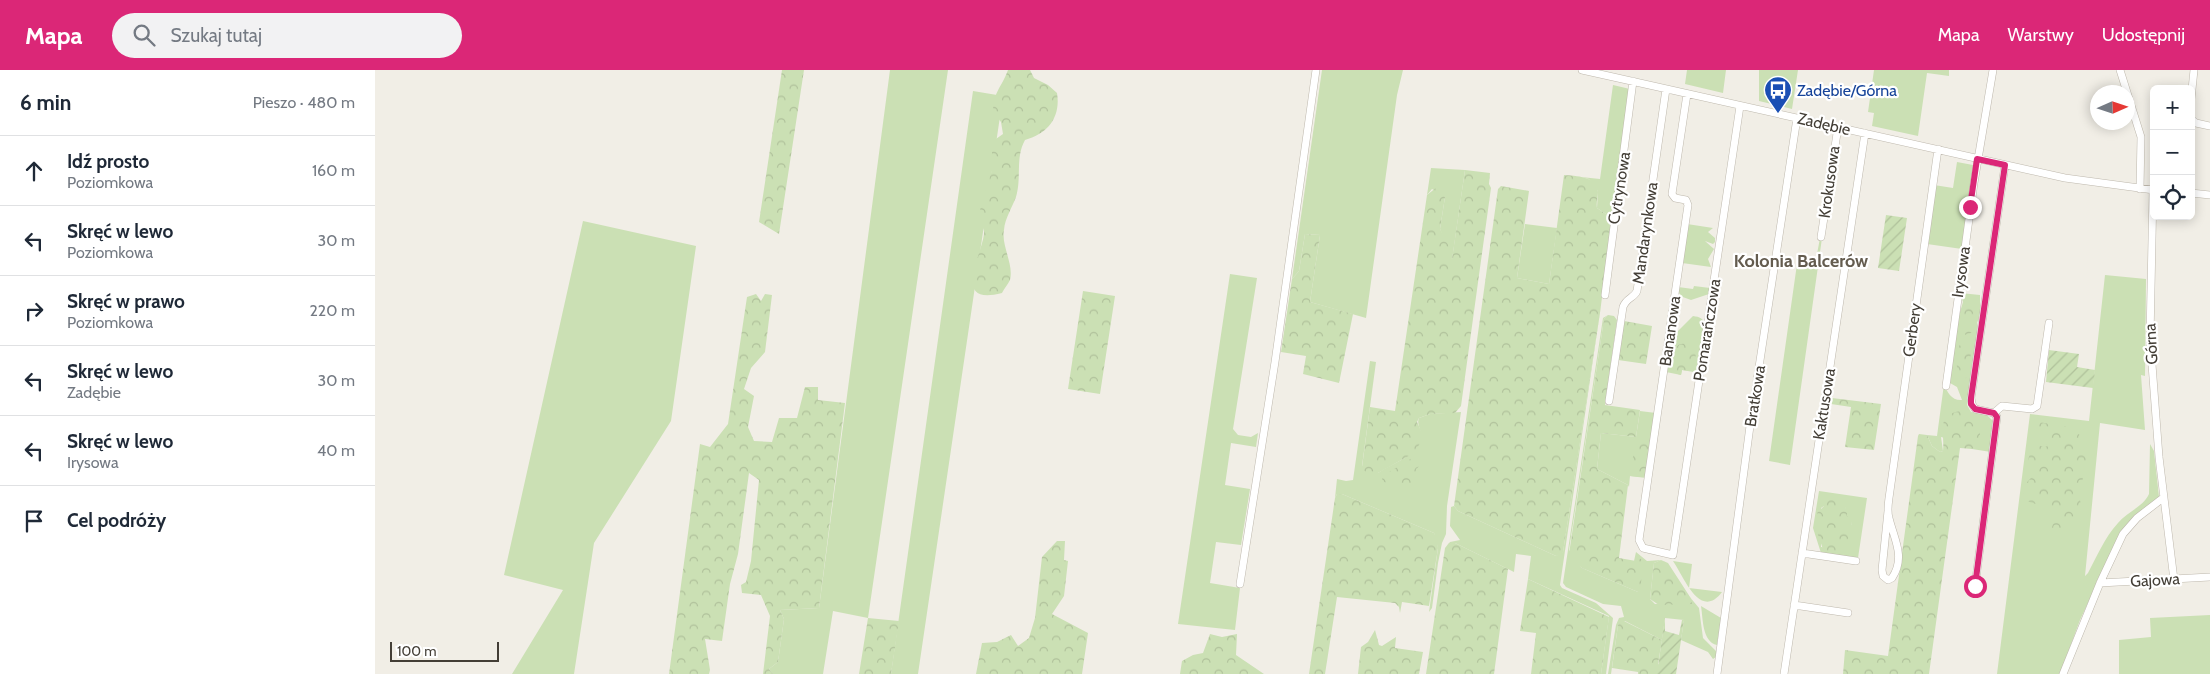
<!DOCTYPE html>
<html lang="pl">
<meta charset="utf-8">
<style>
:root{--surface:#fff;--page:#f2f2f3;--text:#1f2937;--muted:#747a83;--line:#e0e1e3;--accent:#db2777}
body{margin:0;font-family:Cabin,sans-serif;background:var(--page);color:var(--text)}
.controls{position:absolute;right:15px;top:15px;display:grid;overflow:hidden;border-radius:8px;box-shadow:0 2px 12px #0003}
.controls button{width:45px;height:45px;display:grid;place-items:center;padding:0;border:0;border-bottom:1px solid var(--line);background:var(--surface);color:var(--text);font:25px sans-serif}
.compass{position:absolute;left:1715px;top:15px;width:45px;height:45px;border-radius:50%;background:var(--surface);box-shadow:0 2px 12px #0003;rotate:87deg}
.scale{position:absolute;left:15px;bottom:12px;width:109px;box-sizing:border-box;padding-left:5px;border:2px solid #433e36;border-top:0;font-size:14px;line-height:18px;white-space:nowrap;color:#433e36;-webkit-text-stroke:4px #fff;paint-order:stroke}
.stop{position:absolute;width:15px;height:15px;margin:-11px;border:4px solid #db2777;border-radius:50%;background:#fff}
.stop.end{background:#db2777;border-color:#fff;box-shadow:0 1px 5px #0008}
.list{margin:0;padding:0;list-style:none}
h2{display:flex;justify-content:space-between;align-items:center;height:65px;margin:0;padding:0 20px;font-size:21px}
h2 small{font-size:16px;font-weight:400;color:var(--muted)}
.list li{display:grid;grid-template-columns:32px 1fr auto;gap:15px;align-items:center;box-sizing:border-box;height:70px;padding:0 20px;border-top:1px solid var(--line)}
.list b{display:block;font-size:19px;white-space:nowrap}
.list p{margin:0;font-size:16px;white-space:nowrap;color:var(--muted)}
.list em{font-size:16px;font-style:normal;color:var(--muted)}
.icon{flex:none;width:28px;height:28px;fill:none;stroke:currentColor;stroke-width:2;stroke-linecap:round;stroke-linejoin:round}
.map{position:relative;flex:none;width:1835px;height:604px;overflow:hidden}
header{display:flex;align-items:center;gap:30px;box-sizing:border-box;height:70px;padding:0 25px;background:var(--accent);color:#fff}
header strong{font-size:24px}
nav{display:flex;gap:28px;margin-inline-start:auto;font-size:18px}
.search{width:350px;height:45px;background:var(--page);display:flex;align-items:center;gap:12px;box-sizing:border-box;padding:0 18px;border-radius:28px;color:var(--muted);font-size:19px}
main{display:flex}
aside{flex:1;background:var(--surface)}
.map>svg:first-child{display:block}
.green{fill:#cbe0b4;fill-rule:evenodd}
.forest{fill:url(#forest-crowns)}
.garden{fill:url(#garden-furrows)}
.lines{fill:none;stroke-linecap:round;stroke-linejoin:round}
.minor-casing{stroke:#beb8ad;stroke-width:8}
.minor{stroke:#fff;stroke-width:7}
.route{stroke:#db2777;stroke-width:6}
.labels{text-anchor:middle;dominant-baseline:central;stroke-width:4.5;stroke-linejoin:round;paint-order:stroke}
.transit-label{font-size:16px;fill:#164399;stroke:#fff;text-anchor:start}
.street-label{font-size:16px;fill:#433e36;stroke:#fff}
.neighbourhood-label{font-size:18px;font-weight:bold;fill:#645c4f;stroke:#fff}
</style>
<header>
<strong>Mapa</strong>
<div class="search"><svg class="icon" aria-label="search" viewBox="0 0 24 24"><circle cx="10" cy="10" r="6"/><path d="M15 15l6 6"/></svg>Szukaj tutaj</div>
<nav><a>Mapa</a><a>Warstwy</a><a>Udostępnij</a></nav>
</header>
<main>
<aside>
<h2>6 min<small>Pieszo · 480 m</small></h2>
<ul class="list">
<li><svg class="icon" aria-label="ahead" viewBox="0 0 24 24"><path d="M12 20V5M6 11l6-6 6 6"/></svg><div><b>Idź prosto</b><p>Poziomkowa</p></div><em>160 m</em></li>
<li><svg class="icon" aria-label="left" viewBox="0 0 24 24"><path d="M17 20v-9H6M10 6l-5 5 5 5"/></svg><div><b>Skręć w lewo</b><p>Poziomkowa</p></div><em>30 m</em></li>
<li><svg class="icon" aria-label="right" viewBox="0 0 24 24"><path d="M7 20v-9h11M14 6l5 5-5 5"/></svg><div><b>Skręć w prawo</b><p>Poziomkowa</p></div><em>220 m</em></li>
<li><svg class="icon" aria-label="left" viewBox="0 0 24 24"><path d="M17 20v-9H6M10 6l-5 5 5 5"/></svg><div><b>Skręć w lewo</b><p>Zadębie</p></div><em>30 m</em></li>
<li><svg class="icon" aria-label="left" viewBox="0 0 24 24"><path d="M17 20v-9H6M10 6l-5 5 5 5"/></svg><div><b>Skręć w lewo</b><p>Irysowa</p></div><em>40 m</em></li>
<li><svg class="icon" aria-label="arrive" viewBox="0 0 24 24"><path d="M6 21V4h12l-3 4 3 4H6"/></svg><div><b>Cel podróży</b></div></li>
</ul>
</aside>
<div class="map">
<svg width="1835" height="604" viewBox="0 0 1835 604">
<defs>
<pattern id="forest-crowns" width="20" height="18" patternUnits="userSpaceOnUse" patternTransform="scale(1.25)"><rect width="20" height="18" fill="#cbe0b4"/><path d="M2 6a3 3 0 1 1 6 0M12 15a3 3 0 1 1 6 0" fill="none" stroke="#b0c19b"/></pattern>
<pattern id="garden-furrows" width="10" height="10" patternUnits="userSpaceOnUse" patternTransform="scale(1.25)"><rect width="10" height="10" fill="#cbe0b4"/><path d="M-1 1l2-2M0 10L10 0M9 11l2-2" fill="none" stroke="#b0c19b"/></pattern>
</defs>
<rect width="100%" height="100%" fill="#f1eee6"/>
<path class="green" d="M515,0h58l-80,548 -35,-7 -10,63h-50l-4,-5 9,-7 6,-43 -4,-9 39,-2z
M947,0h81l-6,25 -31,223 -56,-16 10,-67 -15,-1 -6,37 -7,8z
M1312,0h39l-3,23 -38,-9z
M1384,0h39l-6,39 -33,-8z
M1499,0h75v6l-22,-3 -9,63 -46,-10 2,-13 -6,-1z
M1238,15l17,4 -18,129 -15,-10 1,-17 -9,-12 -8,-2 19,2z
M598,21l30,5 -85,578h-27z
M1582,92l16,3 -11,84 -35,-5 7,-59 19,3z
M1056,98l34,2 -13,90 -12,-31 5,-32 -13,-8 -5,6z
M208,151l113,25 -25,175 -77,122 -20,131h-62l51,-84 -59,-15z
M1150,154l32,4 -8,56 -32,-6z
M1312,154l26,4 -5,4 7,6v4l-2,2 -8,-3 9,8 -6,10 3,8 -29,-4z
M1445,168h2l-32,227 -21,-4 28,-197 18,1z
M855,204l27,4 -24,151 5,6 13,2 7,-4 -2,14 -25,-4 -6,42 25,4 -9,56 -25,-3 -6,41 30,5 -5,42 -57,-6z
M1730,205l41,4 -1,97 -4,-1 4,55 -45,-7 -15,153 3,-3c9,-17 17,-36 30,-50 9,-11 25,-16 31,-29l1,-50 4,7 5,46 -26,21 -14,18 -39,84 -20,54h-63l33,-260 59,7z
M1319,216l16,2 -1,6 -18,6 -11,-4 -2,-9 15,2z
M1585,223l20,2v20l-3,8 1,12 -6,29 -5,41 4,7 16,3 7,7 -3,30 -19,-3 4,-3 -35,-9 2,14 -3,1 -8,-6 -5,-11 10,1 7,-52c3,8 8,17 18,16l-5,-13 -7,-4 7,-61 6,-20z
M1226,235l-41,280 2,3 34,15 17,15 -7,56h-5l8,-58 -81,-37 3,-23 -15,-2 -2,18 -59,-29h-6l-4,5 5,-6 10,-2 -10,-14 1,-19 3,-1 4,5 98,45 7,-4z
M1233,245l-4,4 -35,231 13,18 56,24 -2,-31h-2l2,-9 11,9 14,-1 -7,3 -4,36 5,5 37,-4 -3,-4 10,12 4,30 13,13v6l-3,2 -5,-7 -27,-12 3,-20 -19,-2 -3,22 -37,-19 -7,4 -7,49h-3l8,-49 3,-7 5,-1 -3,-11 -18,-2 -37,-17 -3,-4 40,-265z
M1318,246c7,1 10,2 12,9l-6,48 -17,-3 -1,5 -15,-3 7,-36z
M995,291l6,1 -14,104 16,7c16,-11 39,-16 43,-36 1,-7 -5,-12 -2,-19l11,-4 31,-2 -14,94 -1,28 -4,9 -4,20 -6,45 -3,4 9,-64 -4,-15 -92,-39h-5l-2,4 2,-19 9,2 7,-1z
M1265,341l16,2 -10,65 -16,-2 -1,11 -1,-2 -31,-16 4,-36 35,4z
M1444,421l48,7 -9,60 -37,-5 -8,-25zM1449,436l21,1 1,10 6,6 -11,26 -20,-2v-39z
M1298,491l19,3 -3,24 33,4c-22,29 -38,-15 -49,-31z
M1326,536l20,12 -4,27c-15,-3 -14,-27 -16,-39z
M1835,545v59h-91v-34l32,-3 -1,-19z"/>
<path class="forest" d="M407,0h22l-25,164 -20,-12z
M633,0h22l4,8 14,7 9,8c4,24 -9,41 -32,47 -10,18 -3,38 -9,57 -4,11 -11,21 -12,33 -3,16 10,34 6,50 -2,4 -6,9 -8,13 -51,13 -21,-35 -18,-59 1,-6 -4,-10 -7,-14l15,-50v-25l1,-4 10,-7 -2,-12 -8,-10c1,-22 8,-23 15,-42z
M1090,100l25,3 -1,11 2,4 -30,218 -6,7 -25,1 -11,4 -2,4 5,11v7l-8,13 -36,20h-12l-4,-6 8,-60 25,4 32,-216 10,-8 6,3 2,7 -5,32 8,15 4,15z
M1189,105c11,1 34,1 34,17 0,5 -2,10 -1,16l15,10 -12,95 -37,239 -1,3 -6,1 -98,-45 -4,-5 44,-317 3,-3 28,5 -12,87 32,6z
M930,164l15,1 -10,67 43,12 -14,69 -36,-9 3,-18 -25,-4 11,-73 7,-8z
M708,221l32,5 -15,98 -32,-5z
M381,224l5,7 4,-7 7,1 -7,57 -14,16 -7,21 10,7 -6,31 6,14 18,1 7,-24h18l8,-31h13v13l27,3 -26,205 -39,2 4,9 -6,43 -9,7 4,5h-10l7,-58 -9,-21 -19,-2 -1,-8 5,-3 5,-21 8,-81 -10,-7 -11,81 -8,30 -8,57 -17,-2 5,31 -1,4h-40l31,-230 10,3 18,-23 19,-127z
M1594,233l9,3 1,7 -6,19 -7,3 -4,-3c-2,-9 1,-22 7,-29z
M1233,245l6,1 3,4 -12,85 35,5 -4,27 12,-2 3,4 -5,33 -6,5 -10,-1 6,-39 -35,-4 -4,36 31,16 -9,73 17,3 3,-3 5,3 -4,29 -2,2 -56,-24 -13,-14 35,-235z
M1249,251l28,5 -6,38 -28,-4z
M1587,271h5l4,4 -1,29 -7,6c-9,-9 -8,-29 -1,-39z
M1310,273c12,5 15,19 5,28l-8,-1 -1,5c-15,-4 -10,-21 -3,-30z
M1457,328l49,6 -7,46 -29,-3 6,-40 -20,-3z
M1587,341c16,6 23,20 14,36l-4,2 -12,-1 -31,226h-86l2,-24 43,6 30,-220 1,-2 8,1 5,11 8,6 3,-1c2,-18 -8,-38 19,-40z
M1663,352l32,5 18,15 1,21 -11,28 4,18 -5,3 -4,13 -12,5 2,5 -1,5h-7l-4,-6 4,-24c-8,-8 -33,-1 -32,-20 1,-8 11,-12 13,-20l-8,-10 4,-13 6,-2 6,2 4,-1c-7,-8 -13,-9 -16,-21z
M1042,385l5,1 2,3 -1,4 -7,6 -2,21 -3,1 -27,-9 -2,-3 2,-4z
M962,424h5l92,39 3,6 1,9 -9,58 -27,-4 -2,11 -1,-6 -4,-4 -58,-6 -12,77h-16l26,-176z
M1455,429h11l6,12v5l4,3 1,4 -4,16 -8,14 -16,-1 -7,-20v-19l7,-7 1,-4z
M682,471h8l-1,19 4,1 -4,35 -12,18 36,19 -6,41h-106l6,-31 15,-1 14,-7 7,11 11,-8 6,-20 7,-61z
M1074,473h6l53,26 -14,105h-68l19,-126z
M1286,490l7,3 24,37v4l-33,1 -9,-6 4,-36z
M1153,509l81,38 -8,57h-70l5,-41 -16,-2z
M493,548l31,3 -8,53h-32z
M1247,550l40,20 -4,24 18,10h-38v-2l-26,-4 6,-43z
M1000,560l4,15 3,1 14,-9 -1,11 28,4 -4,22h-61l3,-27 7,-5z
M835,564l12,3 15,-3 -1,21 28,19h-84l2,-13 11,-6 10,-2z"/>
<path class="garden" d="M1511,145l21,3 -8,53 -21,-3z
M1674,280l30,4 -2,13 18,3 -2,18 -47,-6z
M1290,547v14l14,4 3,-15h2l-8,54h-19z"/>
<g class="lines">
<g class="minor-casing">
<path id="minor" d="M1207,0l483,108 89,12
M1745,0l21,67 -1,52
M1312,24l-15,100 3,4 11,2 2,5 -49,335 4,8 30,7 67,-449
M1816,29l3,-29
M1816,49l5,4 14,3
M1778,120l-3,148 9,119 15,123
M1816,123l19,2
M1446,167l17,-110
M1230,225l28,-214
M1571,316l28,-203 19,-113
M1234,331l14,-94c3,-9 11,-9 14,-16l29,-202
M1619,343l8,-7 30,3 5,-3 12,-83
M1513,441l-6,59 1,6 5,4 4,-2c14,-21 2,-39 -3,-60 -2,-7 -1,-13 0,-20l49,-349
M1427,483l54,8
M1725,513l110,-6
M865,514l35,-222 41,-292
M1600,516l22,-169 -3,-4 -19,-4 -3,-5 -1,-6 34,-233
M1419,535l54,8
M1342,604l33,-248 47,-308
M1409,604l81,-541
M1688,604l37,-91 23,-49 14,-16 26,-20"/>
</g>
<use href="#minor" class="minor"/>
</g>
<g class="lines">
<path class="route" d="M1595,137l7,-48 28,6 -34,233v6l4,5 19,4 3,4 -22,169"/>
</g>
<defs>
<g id="bus-pin" transform="scale(1.4375)"><path d="M0 17L-7.5 6A9.5 9.5 0 1 1 7.5 6Z" fill="#1a4fb4" stroke="#fff"/><path d="M-5-6H5V4H4V6H2V4H-2V6H-4V4H-5ZM-3.5-4V0h7V-4ZM-3.5 1.2v1.5H-2V1.2ZM2 1.2v1.5H3.5V1.2Z" fill="#fff"/></g>
</defs>
<g fill-rule="evenodd">
<use href="#bus-pin" x="1403" y="20"/>
</g>
<g class="labels">
<g class="transit-label">
<text x="1422" y="20">Zadębie/Górna</text>
</g>
<g class="street-label">
<text transform="translate(1449 54) rotate(13)">Zadębie</text>
<text transform="translate(1454 112) rotate(-82)">Krokusowa</text>
<text transform="translate(1244 118) rotate(-81)">Cytrynowa</text>
<text transform="translate(1270 163) rotate(-82)">Mandarynkowa</text>
<text transform="translate(1586 202) rotate(-82)">Irysowa</text>
<text transform="translate(1332 260) rotate(-81)">Pomarańczowa</text>
<text transform="translate(1537 260) rotate(-82)">Gerbery</text>
<text transform="translate(1295 261) rotate(-82)">Bananowa</text>
<text transform="translate(1776 274) rotate(-93)">Górna</text>
<text transform="translate(1380 326) rotate(-81)">Bratkowa</text>
<text transform="translate(1449 334) rotate(-81)">Kaktusowa</text>
<text transform="translate(1780 510) rotate(-3)">Gajowa</text>
</g>
<g class="neighbourhood-label">
<text x="1426" y="191">Kolonia Balcerów</text>
</g>
</g>
</svg>
<div class="controls">
<button>+</button>
<button>−</button>
<button><svg class="icon" aria-label="locate" viewBox="0 0 24 24"><circle cx="12" cy="12" r="6"/><path d="M12 2v4M12 18v4M2 12h4M18 12h4"/></svg></button>
</div>
<svg class="compass" viewBox="-18 -18 36 36"><path d="M0-13l5 13h-10z" fill="#e53935"/><path d="M0 13l5-13h-10z" fill="#747a83"/></svg>
<div class="scale">100 m</div>
<div class="stop" style="left:1600px;top:516px"></div>
<div class="stop end" style="left:1595px;top:137px"></div>
</div>
</main>
